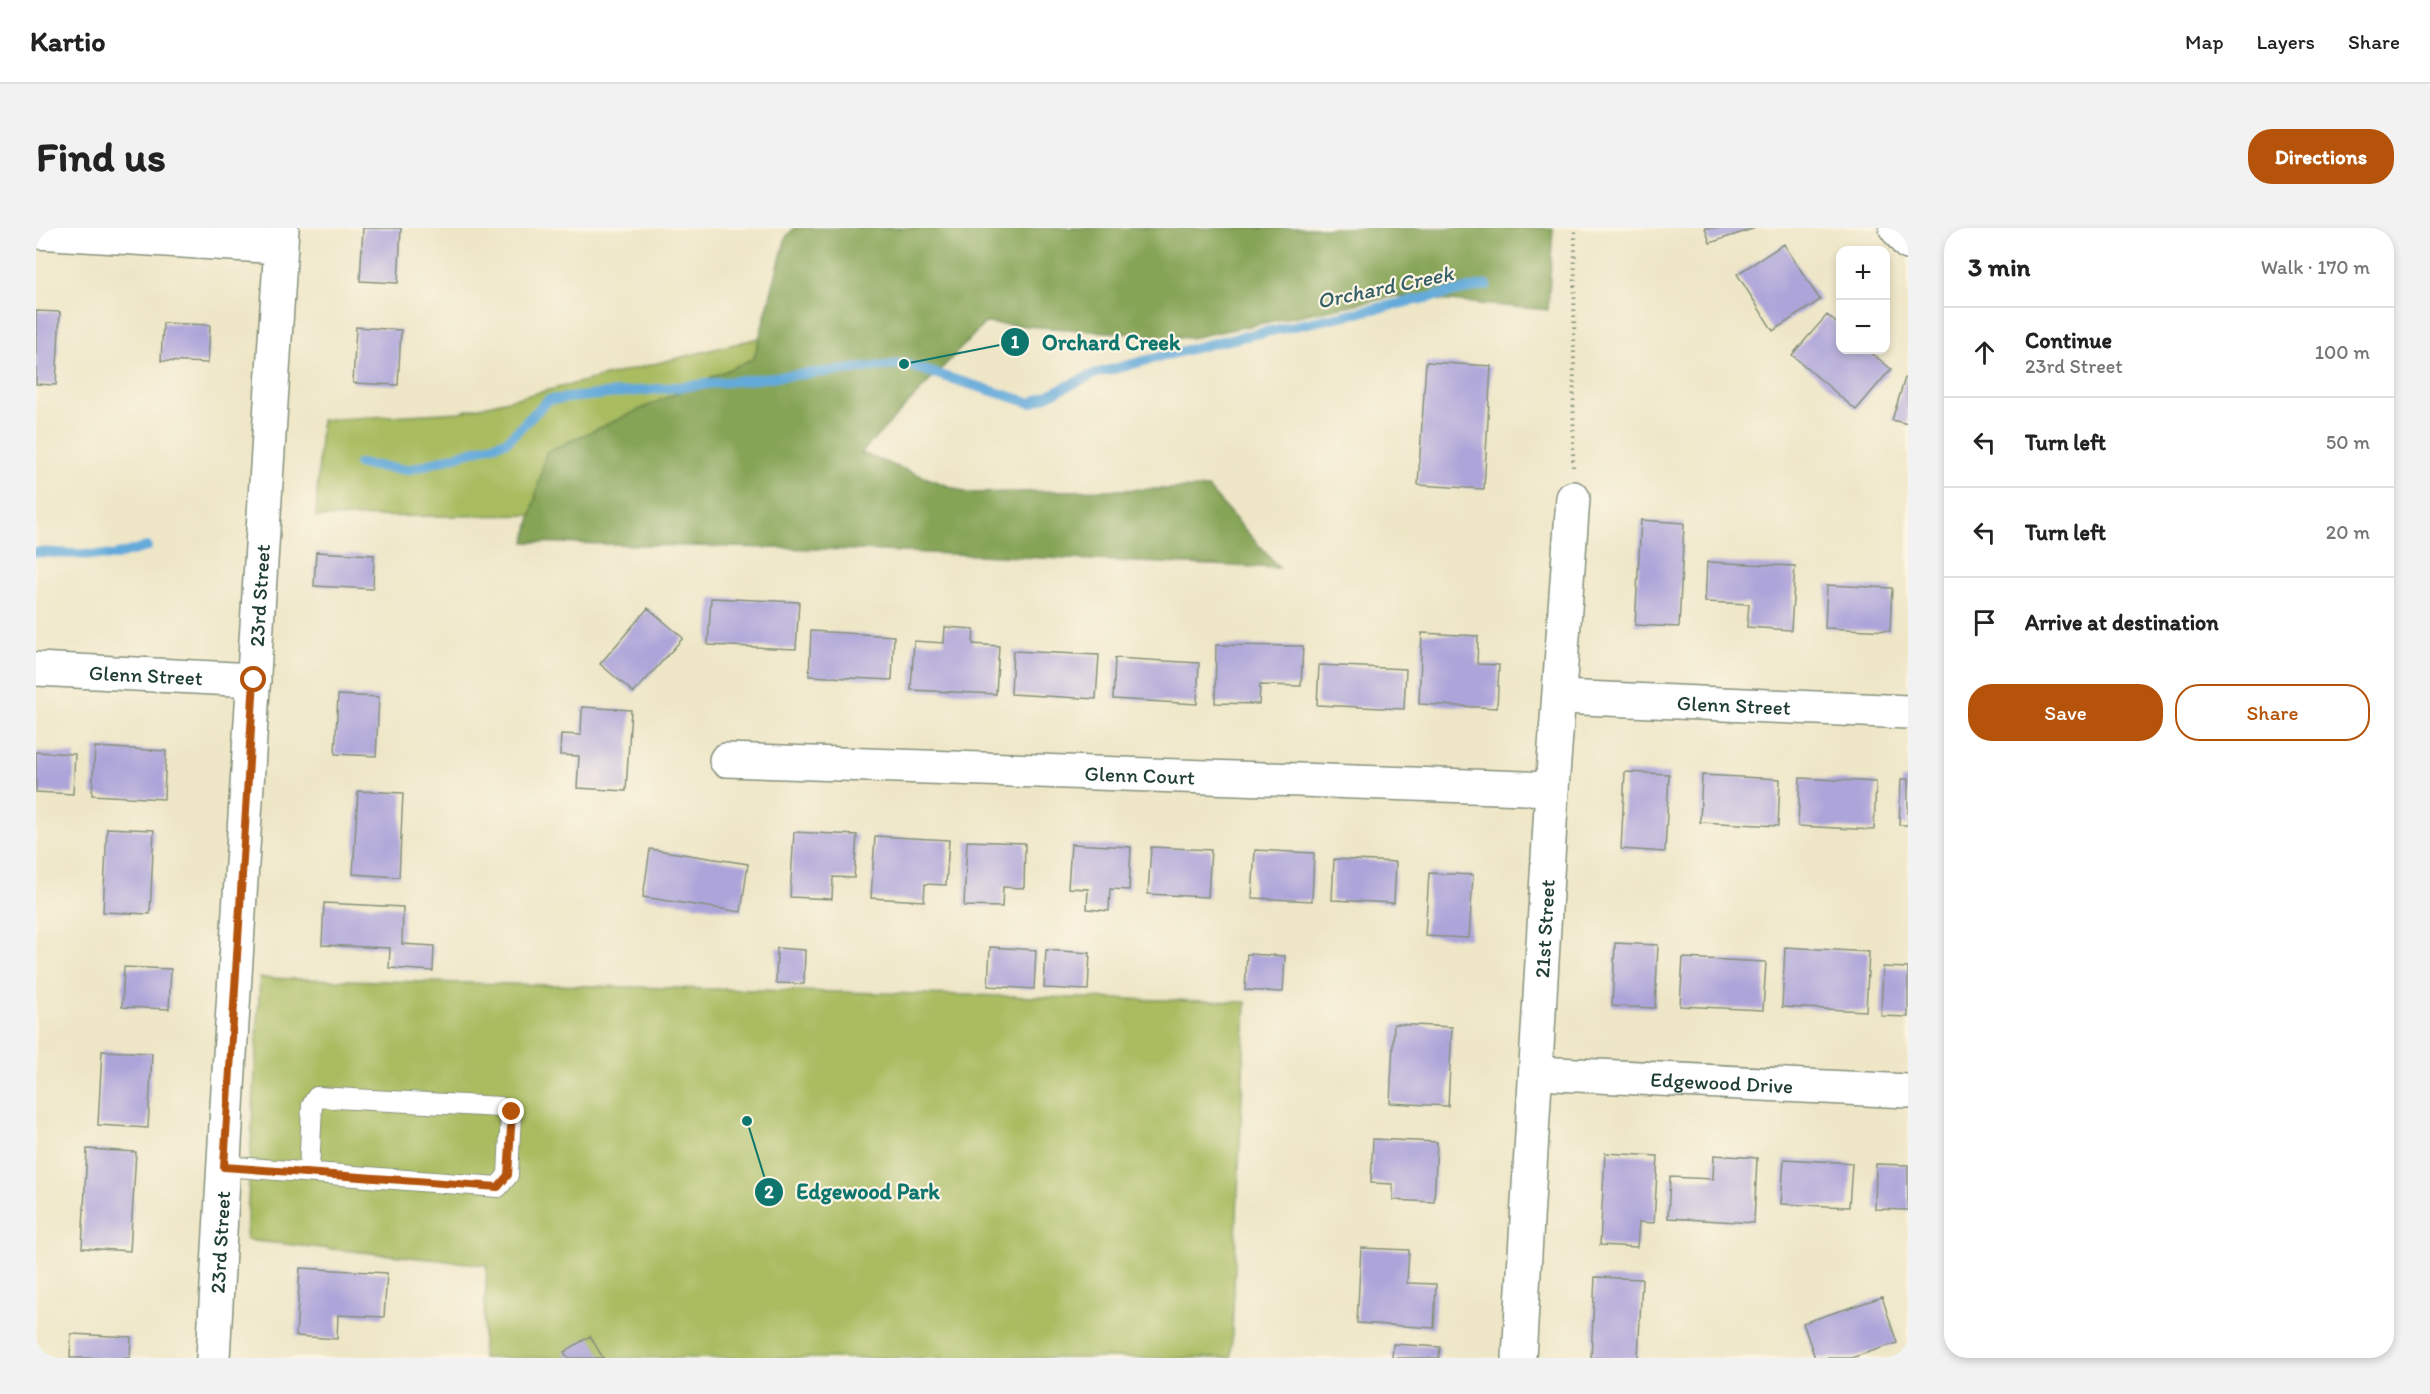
<!DOCTYPE html>
<meta charset="utf-8">
<style>
:root{--surface:#fff;--page:#f2f2f2;--text:#222;--muted:#767676;--line:#e0e0e0;--accent:#b45309}
body{margin:0;font-family:Itim,sans-serif;background:var(--page);color:var(--text)}
.controls{position:absolute;right:18px;top:18px;display:grid;overflow:hidden;border-radius:12px;box-shadow:0 3px 9px #0003}
.controls button{width:54px;height:54px;display:grid;place-items:center;padding:0;border:0;border-bottom:2px solid var(--line);background:var(--surface);color:var(--text);font:30px sans-serif}
.stop{position:absolute;width:18px;height:18px;margin:-14px;border:4px solid #b45309;border-radius:50%;background:#fff}
.stop.end{background:#b45309;border-color:#fff;box-shadow:0 2px 6px #0008}
.list{margin:0;padding:0;list-style:none}
h2{display:flex;justify-content:space-between;align-items:center;height:78px;margin:0;padding:0 24px;font-size:26px}
h2 small{font-size:20px;font-weight:400;color:var(--muted)}
.list li{display:grid;grid-template-columns:39px 1fr auto;gap:18px;align-items:center;box-sizing:border-box;height:90px;padding:0 24px;border-top:2px solid var(--line)}
.list b{display:block;font-size:22px;white-space:nowrap}
.list p{margin:0;font-size:20px;white-space:nowrap;color:var(--muted)}
.list em{font-size:20px;font-style:normal;color:var(--muted)}
.actions{display:flex;gap:12px;padding:18px 24px}
.actions a{flex:1;padding:14px 0;border:2px solid var(--accent);border-radius:24px;text-align:center;font-size:21px;color:var(--accent)}
.actions .main{background:var(--accent);color:#fff}
.icon{flex:none;width:33px;height:33px;fill:none;stroke:currentColor;stroke-width:2;stroke-linecap:round;stroke-linejoin:round}
.map{position:relative;flex:none;width:1872px;height:1130px;overflow:hidden;border-radius:24px}
header{display:flex;align-items:center;gap:36px;box-sizing:border-box;height:84px;padding:0 30px;background:var(--surface);border-bottom:2px solid var(--line)}
header strong{font-size:28px}
nav{display:flex;gap:33px;margin-inline-start:auto;font-size:21px}
.intro{display:flex;align-items:center;justify-content:space-between;box-sizing:border-box;height:144px;padding:0 36px}
h1{margin:0;font-size:42px}
.button{padding:15px 27px;border-radius:24px;background:var(--accent);color:#fff;font-size:21px;font-weight:700}
main{display:flex;gap:36px;padding:0 36px}
aside{flex:1;background:var(--surface);border-radius:24px;box-shadow:0 3px 9px #0003}
.map>svg:first-child{display:block}
.green{fill:#a9bc60;stroke:#647c4a;stroke-width:1.5}
.forest{fill:#86a456;stroke:#527045;stroke-width:1.5}
.lines{fill:none;stroke-linecap:round;stroke-linejoin:round}
.stream{stroke:#64aada;stroke-width:10}
.building{fill:#ada5d9}
.lane-casing{stroke:#86927d;stroke-width:22}
.street-casing{stroke:#86927d;stroke-width:36}
.secondary-casing{stroke:#86927d;stroke-width:36}
.path{stroke:#86927d;stroke-width:4;stroke-dasharray:1.5 4.5;stroke-linecap:butt}
.lane{stroke:#fff;stroke-width:20}
.street{stroke:#fff;stroke-width:33}
.secondary{stroke:#fff;stroke-width:33}
.route{stroke:#b45309;stroke-width:8}
.labels{text-anchor:middle;dominant-baseline:central;stroke-width:4.5;stroke-linejoin:round;paint-order:stroke}
.street-label{font-size:21px;fill:#1f3d34;stroke:#fcf5e5}
.water-label{font-size:22px;font-style:italic;fill:#345e66;stroke:#fcf5e5}
.leader{fill:none;stroke:#0f766e;stroke-width:2}
.callout-dot{fill:#0f766e;stroke:#fcf5e5;stroke-width:2}
.mark-label{font-size:18px;text-anchor:middle;font-weight:bold;fill:#fff}
.callout-label{font-size:22px;text-anchor:middle;font-weight:bold;fill:#0f766e;stroke:#fcf5e5;stroke-width:4.5;stroke-linejoin:round;paint-order:stroke}
</style>
<header>
<strong>Kartio</strong>
<nav><a>Map</a><a>Layers</a><a>Share</a></nav>
</header>
<div class="intro"><h1>Find us</h1><a class="button">Directions</a></div>
<main>
<div class="map">
<svg width="1872" height="1130" viewBox="0 0 1872 1130">
<rect width="100%" height="100%" fill="#fcf5e5"/>
<filter id="ink" filterUnits="userSpaceOnUse"><feTurbulence type="fractalNoise" baseFrequency=".0167" numOctaves="2"/><feDisplacementMap in="SourceGraphic" scale="12" xChannelSelector="R" yChannelSelector="G"/><feConvolveMatrix kernelMatrix="1 2 1 2 8 2 1 2 1" color-interpolation-filters="sRGB"/></filter>
<filter id="wash" filterUnits="userSpaceOnUse"><feTurbulence type="fractalNoise" baseFrequency=".008" numOctaves="4" result="noise"/><feDisplacementMap in="SourceGraphic" scale="24" xChannelSelector="R" yChannelSelector="G"/><feGaussianBlur stdDeviation="1.35" result="paint"/><feColorMatrix in="noise" values="0 0 0 0 0 0 0 0 0 0 0 0 0 0 0 0 0 1.4 0 .05"/><feComposite in="paint" operator="in"/></filter>
<g filter="url(#wash)">
<rect width="100%" height="100%" fill="#eee6c6"/>
<path class="green" d="M791,93l-269,194 -242,2 5,-97 139,-8z
M224,750l986,24 -15,356h-749l5,-93 -241,-25z"/>
<path class="forest" d="M758,0h759l-5,82 -153,-14 -205,42 -205,-15 -124,130 106,40 241,-5 71,80 -420,-18 -334,-8 21,-90 208,-94 32,-121z"/>
<g class="lines">
<path class="stream" d="M323,236l49,6 99,-29 41,-41 356,-36 127,39 63,-29 124,-32 269,-57
M0,324l77,4 34,-9"/>
</g>
<g id="blocks">
<path class="building" d="M327,0h38l-3,55 -38,-2z
M1669,0h50l-45,15z
M1748,16l36,56 -47,31 -36,-57z
M0,83l24,1 -4,73 -20,-1z
M1791,87l13,11v24h28l23,19 -35,41 -64,-55z
M127,95l47,2 -2,38 -47,-2z
M320,99l45,3 -3,55 -45,-2z
M1390,134l65,4 -7,123 -66,-4z
M1869,150l3,1v45l-16,-4z
M1605,292l43,3 -5,104 -44,-2z
M280,324l58,3 -1,34 -59,-3z
M1671,334l88,4 -4,64 -44,-3 2,-23 -44,-2z
M1791,357l65,3 -2,43 -65,-3z
M675,370l88,4 -3,47 -88,-4z
M612,380l35,30 -49,55 -34,-29z
M909,399l29,2 -1,15 26,2 -3,48 -85,-4 3,-49 30,2z
M775,403l83,5 -2,44 -83,-4z
M1386,405l56,3 -1,28 22,1 -2,43 -78,-4z
M1180,417l87,1 -2,40 -41,-1 -1,19 -44,-1z
M977,423l86,4 -3,44 -85,-5z
M1079,430l84,5 -2,41 -84,-5z
M1283,437l87,4 -2,40 -87,-4z
M302,467l41,2 -3,59 -41,-2z
M546,479l49,3 -5,81 -49,-3 2,-32 -19,-1 1,-21 20,1z
M59,519l71,4 -2,48 -72,-4z
M0,524l39,2 -2,40 -37,-2z
M1589,544l44,2 -4,78 -44,-3z
M1666,547l78,4 -2,47 -78,-4z
M1764,550l76,4 -2,48 -76,-4z
M1865,551h7v46h-9z
M322,563l45,2 -4,84 -46,-3z
M71,600l47,2 -4,84 -47,-2z
M758,604l63,3 -3,43 -21,-1 -1,22 -42,-2z
M839,608l74,4 -3,45 -21,-1 -1,17 -53,-3z
M931,613l58,2 -1,45 -21,-1 -1,20 -38,-1z
M1035,616l60,3 -2,43 -19,-1 -1,22 -22,-2 1,-20 -20,-1z
M1115,619l60,3 -3,47 -60,-3z
M614,621l98,15 -7,48 -98,-15z
M1219,622l59,3 -2,48 -60,-3z
M1298,631l62,3 -2,41 -62,-3z
M1393,645l44,2 -4,63 -44,-2z
M288,675l79,4 -1,37 32,2 -1,25 -44,-3 1,-20 -68,-3z
M1579,715l43,2 -3,63 -43,-2z
M954,719l46,3 -2,39 -46,-3z
M1749,719l84,5 -3,59 -84,-4z
M741,720l28,2 -1,34 -28,-1z
M1010,722l44,3 -2,37 -44,-2z
M1211,726l38,2 -2,36 -38,-2z
M1647,730l83,4 -3,48 -83,-4z
M88,739l47,2 -2,40 -47,-2z
M1847,739l25,1v49l-27,-1z
M1358,796l58,3 -4,79 -58,-3z
M66,823l50,2 -4,75 -50,-3z
M1337,911l64,3 -3,60 -41,-2v-16l-22,-1z
M51,921l49,3 -6,99 -48,-3z
M1569,925l53,3 -4,67 -15,-1 -2,25 -37,-2z
M1678,927l43,3 -3,65 -86,-5 2,-41 43,2z
M1748,931l68,4 -3,44 -68,-3z
M1840,936l32,1v45l-33,-1z
M1325,1020l48,2 -2,33 29,1 -2,44 -77,-5z
M264,1040l87,5 -3,44 -46,-2 -1,24 -41,-3z
M1559,1049l47,2 -4,79h-47z
M1846,1069l15,46 -46,15h-36l-12,-35z
M35,1106l60,3 -1,21h-60z
M554,1108l13,22h-35l-4,-6z
M1357,1116l47,3 -1,11h-47z"/>
</g>
</g>
<g filter="url(#ink)">
<use href="#blocks" fill-opacity="0" stroke="#86927d" stroke-width="1.5"/>
<g class="lines">
<g class="lane-casing">
<path id="lane" d="M188,938l274,21 10,-12 3,-63 -11,-5 -183,-10 -5,8 -3,67"/>
</g>
<g class="street-casing">
<g id="street">
<path d="M1860,0l12,15"/>
<path d="M0,4l245,15"/>
<path id="s1" d="M0,441l218,11"/>
<path id="s2" d="M1524,469l348,15"/>
<path id="s3" d="M690,532l826,29"/>
<path id="s4" d="M1500,845l372,18"/>
<path id="s5" d="M1483,1130l33,-569 21,-291"/>
</g>
</g>
<g class="secondary-casing">
<g id="secondary">
<path id="s6" d="M177,1130l16,-287 53,-843"/>
</g>
</g>
<path class="path" d="M1537,239l2,-239"/>
<use href="#lane" class="lane"/>
<use href="#street" class="street"/>
<use href="#secondary" class="secondary"/>
</g>
</g>
<g class="lines" filter="url(#ink)">
<path class="route" d="M218,452l-30,487 274,20 10,-12 4,-63"/>
</g>
<g class="labels">
<g class="street-label">
<text stroke="none"><textPath href="#s6" startOffset="764">23rd Street</textPath></text>
<text stroke="none"><textPath href="#s1" startOffset="110">Glenn Street</textPath></text>
<text stroke="none"><textPath href="#s2" startOffset="174">Glenn Street</textPath></text>
<text stroke="none"><textPath href="#s3" startOffset="414">Glenn Court</textPath></text>
<text stroke="none"><textPath href="#s5" startOffset="430">21st Street</textPath></text>
<text stroke="none"><textPath href="#s4" startOffset="186">Edgewood Drive</textPath></text>
<text stroke="none"><textPath href="#s6" startOffset="116">23rd Street</textPath></text>
</g>
<g class="water-label">
<text transform="translate(1349 59) rotate(-12)">Orchard Creek</text>
</g>
</g>
<path class="leader" d="M868 136L979 114M711 893L733 964"/>
<g class="callout-dot">
<circle cx="868" cy="136" r="6"/>
<circle cx="711" cy="893" r="6"/>
<circle cx="979" cy="114" r="15"/>
<circle cx="733" cy="964" r="15"/>
</g>
<g class="mark-label">
<text x="979" y="120">1</text>
<text x="733" y="970">2</text>
</g>
<g class="callout-label">
<text x="1075" y="122">Orchard Creek</text>
<text x="832" y="971">Edgewood Park</text>
</g>
</svg>
<div class="controls">
<button>+</button>
<button>−</button>
</div>
<div class="stop" style="left:218px;top:452px"></div>
<div class="stop end" style="left:476px;top:884px"></div>
</div>
<aside>
<h2>3 min<small>Walk · 170 m</small></h2>
<ul class="list">
<li><svg class="icon" aria-label="ahead" viewBox="0 0 24 24"><path d="M12 20V5M6 11l6-6 6 6"/></svg><div><b>Continue</b><p>23rd Street</p></div><em>100 m</em></li>
<li><svg class="icon" aria-label="left" viewBox="0 0 24 24"><path d="M17 20v-9H6M10 6l-5 5 5 5"/></svg><div><b>Turn left</b></div><em>50 m</em></li>
<li><svg class="icon" aria-label="left" viewBox="0 0 24 24"><path d="M17 20v-9H6M10 6l-5 5 5 5"/></svg><div><b>Turn left</b></div><em>20 m</em></li>
<li><svg class="icon" aria-label="arrive" viewBox="0 0 24 24"><path d="M6 21V4h12l-3 4 3 4H6"/></svg><div><b>Arrive at destination</b></div></li>
</ul>
<div class="actions"><a class="main">Save</a><a>Share</a></div>
</aside>
</main>
